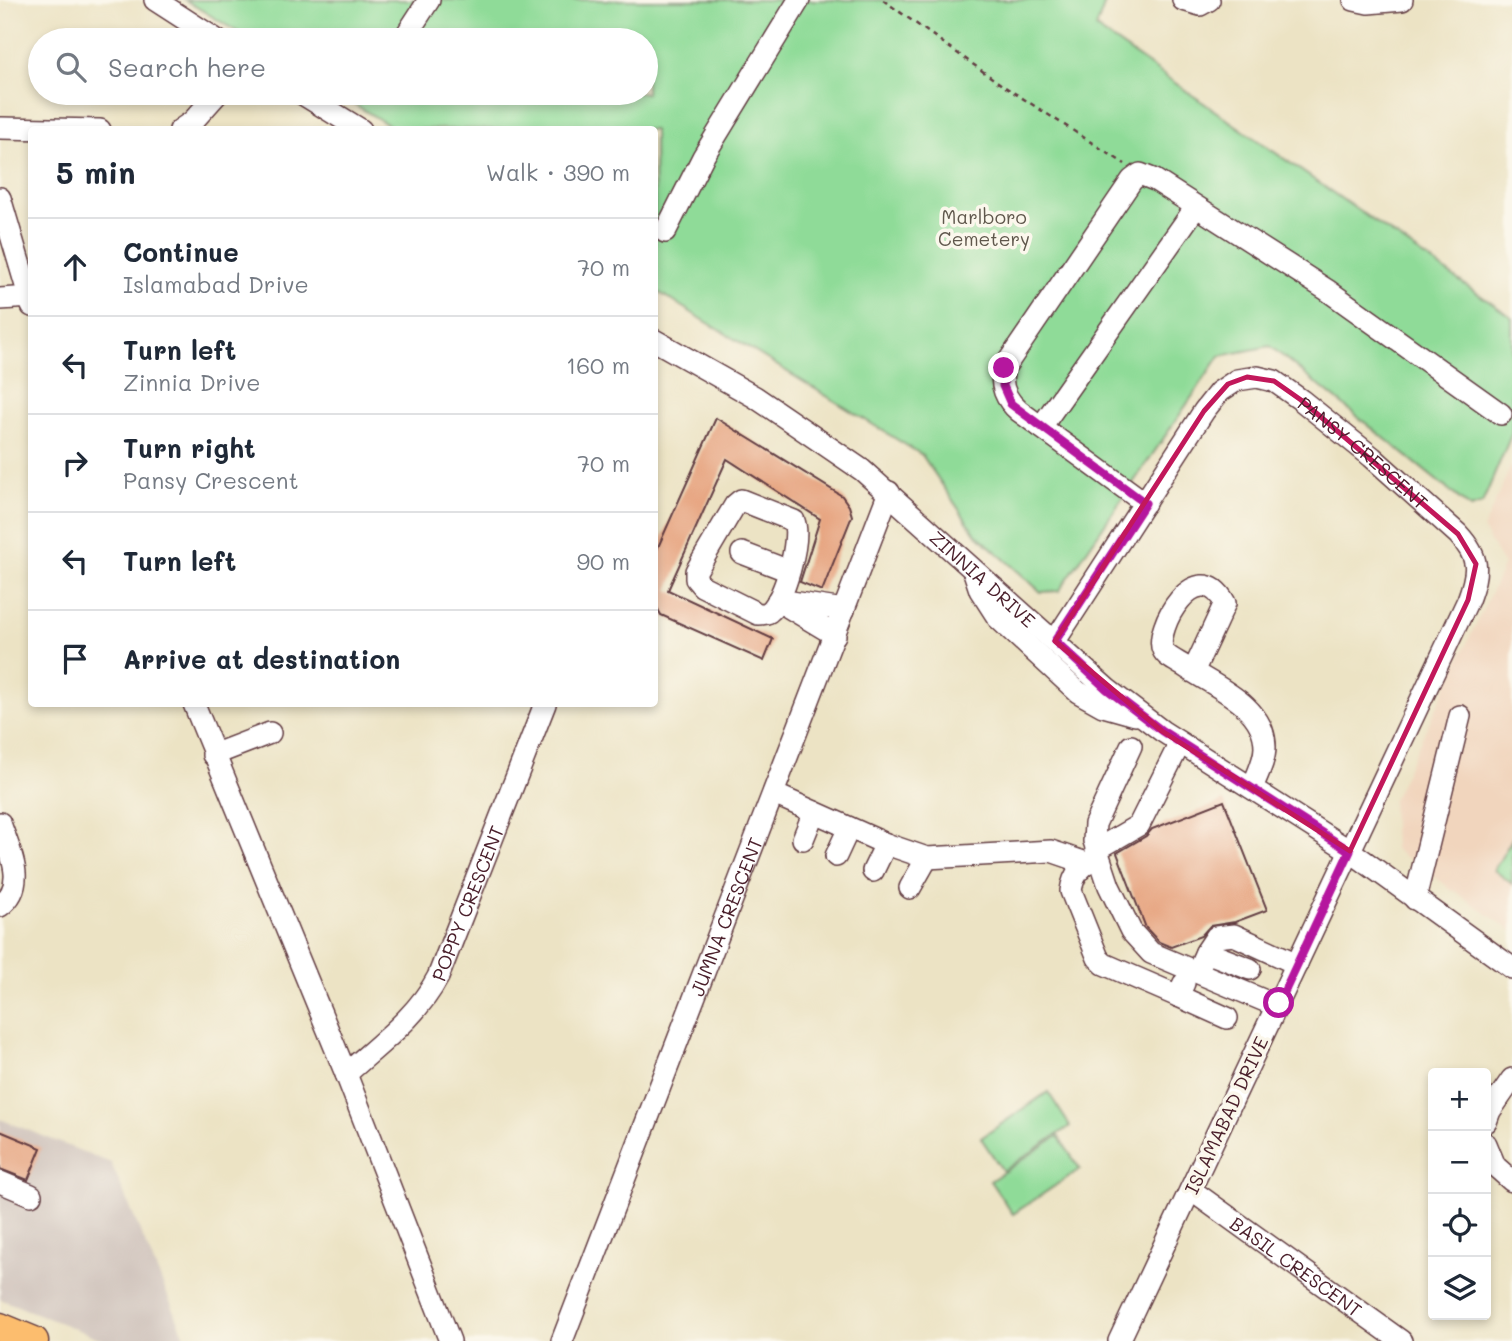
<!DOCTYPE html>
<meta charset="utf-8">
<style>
:root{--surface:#fff;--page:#f6f6f7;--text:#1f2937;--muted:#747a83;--line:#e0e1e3}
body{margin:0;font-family:Mali,sans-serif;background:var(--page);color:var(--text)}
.controls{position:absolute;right:21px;bottom:21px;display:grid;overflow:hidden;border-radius:7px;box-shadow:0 4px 10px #0003}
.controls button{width:63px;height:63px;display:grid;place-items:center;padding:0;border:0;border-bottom:2px solid var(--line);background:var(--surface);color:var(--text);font:35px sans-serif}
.stop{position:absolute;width:21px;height:21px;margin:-16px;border:5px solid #b5179e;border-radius:50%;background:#fff}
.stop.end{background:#b5179e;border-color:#fff;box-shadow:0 2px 7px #0008}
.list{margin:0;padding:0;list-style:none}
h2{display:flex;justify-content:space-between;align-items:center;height:91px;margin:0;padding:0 28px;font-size:30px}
h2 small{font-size:23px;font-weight:400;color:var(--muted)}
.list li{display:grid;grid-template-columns:46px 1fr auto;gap:21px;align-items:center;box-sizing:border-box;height:98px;padding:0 28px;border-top:2px solid var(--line)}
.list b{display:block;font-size:26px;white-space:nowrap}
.list p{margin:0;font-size:23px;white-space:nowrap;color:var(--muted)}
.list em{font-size:23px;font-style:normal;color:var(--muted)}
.icon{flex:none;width:38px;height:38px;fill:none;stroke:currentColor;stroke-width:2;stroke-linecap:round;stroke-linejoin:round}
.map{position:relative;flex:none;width:1512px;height:1341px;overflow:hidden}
.search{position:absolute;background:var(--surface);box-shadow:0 4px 10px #0003;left:28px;top:28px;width:630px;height:77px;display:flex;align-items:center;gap:18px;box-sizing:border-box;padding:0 24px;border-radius:38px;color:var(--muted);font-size:26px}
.panel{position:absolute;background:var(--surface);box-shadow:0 4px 10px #0003;left:28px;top:126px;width:630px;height:581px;border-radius:7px}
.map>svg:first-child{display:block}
.built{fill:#f1d5bd}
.industrial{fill:#cec1ba}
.green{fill:#8fdb98;stroke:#6c7d62;stroke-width:2}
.building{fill:#e7a682}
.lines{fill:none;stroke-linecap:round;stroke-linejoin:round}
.minor-casing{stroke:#623c42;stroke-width:24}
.major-casing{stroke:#623c42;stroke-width:31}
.path{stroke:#623c42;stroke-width:2.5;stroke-dasharray:5 5;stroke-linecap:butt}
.minor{stroke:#fff;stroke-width:21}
.major{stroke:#fcbd6e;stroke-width:28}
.route{stroke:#b5179e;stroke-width:9}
.marked{fill:none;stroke:#c2185b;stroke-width:5;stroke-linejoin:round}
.labels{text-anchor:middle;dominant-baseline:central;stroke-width:7;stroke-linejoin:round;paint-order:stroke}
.park-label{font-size:19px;fill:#5f574c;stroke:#fbf7ec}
.street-label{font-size:19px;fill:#4a1f2b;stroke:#fbf7ec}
</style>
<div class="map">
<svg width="1512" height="1341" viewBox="0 0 1512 1341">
<rect width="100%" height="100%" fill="#fbf7ec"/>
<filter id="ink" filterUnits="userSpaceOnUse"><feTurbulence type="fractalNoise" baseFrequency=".0143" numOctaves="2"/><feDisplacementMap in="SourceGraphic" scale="14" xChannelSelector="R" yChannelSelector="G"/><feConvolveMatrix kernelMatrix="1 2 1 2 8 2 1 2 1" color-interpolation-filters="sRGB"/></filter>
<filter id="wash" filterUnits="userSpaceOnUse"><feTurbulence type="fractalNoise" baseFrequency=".00686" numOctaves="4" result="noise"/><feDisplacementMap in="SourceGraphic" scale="28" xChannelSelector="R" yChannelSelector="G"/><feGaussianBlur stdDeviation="1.57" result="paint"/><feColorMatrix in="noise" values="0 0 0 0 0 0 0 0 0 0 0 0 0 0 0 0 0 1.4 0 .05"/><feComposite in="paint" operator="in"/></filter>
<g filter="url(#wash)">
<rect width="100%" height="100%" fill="#ece3c4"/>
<path class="built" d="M1512,463v468l-118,-82 -2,-48 112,-236 -21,-35z"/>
<path class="industrial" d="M0,1119l111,44 76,178h-81l-106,-42z"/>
<path class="green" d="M185,0h921l-10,28 414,288 2,2v115l-30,71 -11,4 -201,-162 -50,10 -161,235 -18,1 -66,-59 -53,-78 -267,-165 -1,-160 -259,-1 -59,-36h310v-53h-395z
M1512,839v45l-18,-14z
M1048,1092l22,34 -67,45 -22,-33z
M1058,1136l22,33 -67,45 -23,-33z"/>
<g id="blocks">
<path class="building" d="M716,418l126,78 7,10 3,10 -30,75 -22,-9 20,-63 -93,-60 -59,131 105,49 -9,22 -103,-46 -7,-13v-46z
M1224,801l43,109 -32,12 -25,4 -9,10 -30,11 -12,-5 -13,-14 -29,-75 29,-17 6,-7z
M0,1131l41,17 -13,32 -28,-11z"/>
</g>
</g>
<g filter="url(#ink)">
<use href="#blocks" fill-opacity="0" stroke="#623c42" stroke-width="2"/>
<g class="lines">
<g class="minor-casing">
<g id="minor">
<path d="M155,0l62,40"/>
<path d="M1183,0l17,5 9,-5"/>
<path d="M1354,0l14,3 34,-3"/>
<path d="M403,40l26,-40"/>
<path d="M301,93l60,37"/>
<path d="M0,128l100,2"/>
<path d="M180,130l13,-9 25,-28"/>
<path d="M0,198l32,108"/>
<path d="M665,232l38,-75 96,-157"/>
<path d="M0,299l32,-2"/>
<path id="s1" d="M654,340l101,57 107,73 245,219 55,42 188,120 162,117"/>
<path d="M1041,427l155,-220"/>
<path d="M741,500l53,21c7,17 -9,79 -25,91 -3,2 -7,2 -11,2l-56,-28 -6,-7v-8l39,-66z"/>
<path d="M1145,503l-126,-92c-13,-11 -20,-26 -15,-43l128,-188 8,-6 15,6 172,110 174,124"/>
<path d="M742,553l47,18"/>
<path d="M974,572l6,18 18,28 80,74 25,14 32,9"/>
<path d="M778,600l66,10"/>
<path d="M785,605l50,30"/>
<path id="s2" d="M1055,641l149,-230 15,-19 18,-12 20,-3 17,4 27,19 71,57 86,77c22,24 21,36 10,66l-349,741"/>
<path d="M1193,672l32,-69c-28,-51 -72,27 -62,47 3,7 15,12 21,16 29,20 81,39 81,81 0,14 -8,28 -13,41"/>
<path d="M194,704l152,370 104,267"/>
<path d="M1131,746l-36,78 -1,17 15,45 22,45 20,22 126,53"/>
<path d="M213,755l57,-22"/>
<path d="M774,794l112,50 41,14 124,-7 35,12"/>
<path d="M0,823c9,27 29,62 0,83"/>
<path d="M803,839l11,-27"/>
<path d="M1096,850l43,-25 41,-82"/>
<path d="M836,856l13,-28"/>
<path d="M1096,859c-15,6 -23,16 -25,32l27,67 6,6 74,32"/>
<path d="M873,871l13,-27"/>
<path d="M910,888l17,-30"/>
<path d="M1415,899l45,-183"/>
<path d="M1206,952l10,-15 18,-2 63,29"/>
<path d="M1201,963l5,-11 44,17"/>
<path d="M1184,983l-6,13 49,22"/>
<path id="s3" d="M346,1074c33,-30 71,-57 92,-97l107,-273"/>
<path d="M1486,1122l4,-11 22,-32"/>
<path d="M1486,1144l9,22 17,15"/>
<path d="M0,1182l31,13"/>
<path id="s4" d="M1191,1190l210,151"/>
<path id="s5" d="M562,1341l327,-849"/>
</g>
</g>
<g class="major-casing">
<path id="major" d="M0,1327l34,14"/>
</g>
<path class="path" d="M883,0l119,85 123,79"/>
<use href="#minor" class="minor"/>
<use href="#major" class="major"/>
</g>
</g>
<g class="lines" filter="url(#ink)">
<path class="route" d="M1004,368l-1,18 8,18 134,99 -90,138 52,48 55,42 188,120 -71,152"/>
</g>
<path class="marked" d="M1247,377l27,4 27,19 157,134 18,30 -8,36 -118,251 -188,-120 -107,-90 149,-230 24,-27z"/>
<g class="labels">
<g class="park-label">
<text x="984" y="216">Marlboro<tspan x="984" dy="22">Cemetery</tspan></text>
</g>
<g class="street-label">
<text stroke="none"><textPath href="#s2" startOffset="472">PANSY CRESCENT</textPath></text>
<text stroke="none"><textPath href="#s1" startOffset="408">ZINNIA DRIVE</textPath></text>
<text stroke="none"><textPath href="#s3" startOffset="214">POPPY CRESCENT</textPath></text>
<text stroke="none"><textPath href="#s5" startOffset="455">JUMNA CRESCENT</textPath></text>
<text transform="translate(1226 1115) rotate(-65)">ISLAMABAD DRIVE</text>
<text stroke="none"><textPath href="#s4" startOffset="130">BASIL CRESCENT</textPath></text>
</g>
</g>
</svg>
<div class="controls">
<button>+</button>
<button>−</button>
<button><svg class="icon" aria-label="locate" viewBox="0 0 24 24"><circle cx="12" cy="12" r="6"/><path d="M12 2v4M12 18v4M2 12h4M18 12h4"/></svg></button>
<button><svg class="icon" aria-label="layers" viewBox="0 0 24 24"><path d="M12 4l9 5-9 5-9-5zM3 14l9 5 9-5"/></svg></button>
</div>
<div class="stop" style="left:1279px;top:1003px"></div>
<div class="stop end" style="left:1004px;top:368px"></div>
<div class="search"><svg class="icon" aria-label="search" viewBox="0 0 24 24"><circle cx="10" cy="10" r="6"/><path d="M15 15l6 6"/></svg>Search here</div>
<section class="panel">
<h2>5 min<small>Walk · 390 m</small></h2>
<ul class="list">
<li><svg class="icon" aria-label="ahead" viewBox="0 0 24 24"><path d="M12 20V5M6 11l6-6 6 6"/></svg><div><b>Continue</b><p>Islamabad Drive</p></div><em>70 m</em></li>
<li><svg class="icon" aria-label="left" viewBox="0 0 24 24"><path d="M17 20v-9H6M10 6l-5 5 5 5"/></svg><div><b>Turn left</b><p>Zinnia Drive</p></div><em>160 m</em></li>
<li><svg class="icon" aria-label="right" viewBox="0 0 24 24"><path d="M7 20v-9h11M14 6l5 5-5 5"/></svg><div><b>Turn right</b><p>Pansy Crescent</p></div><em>70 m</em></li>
<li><svg class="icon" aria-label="left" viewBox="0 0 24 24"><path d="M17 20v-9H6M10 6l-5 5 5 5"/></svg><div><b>Turn left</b></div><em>90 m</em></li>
<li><svg class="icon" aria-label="arrive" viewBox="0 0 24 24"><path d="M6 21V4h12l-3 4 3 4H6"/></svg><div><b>Arrive at destination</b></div></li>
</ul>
</section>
</div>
